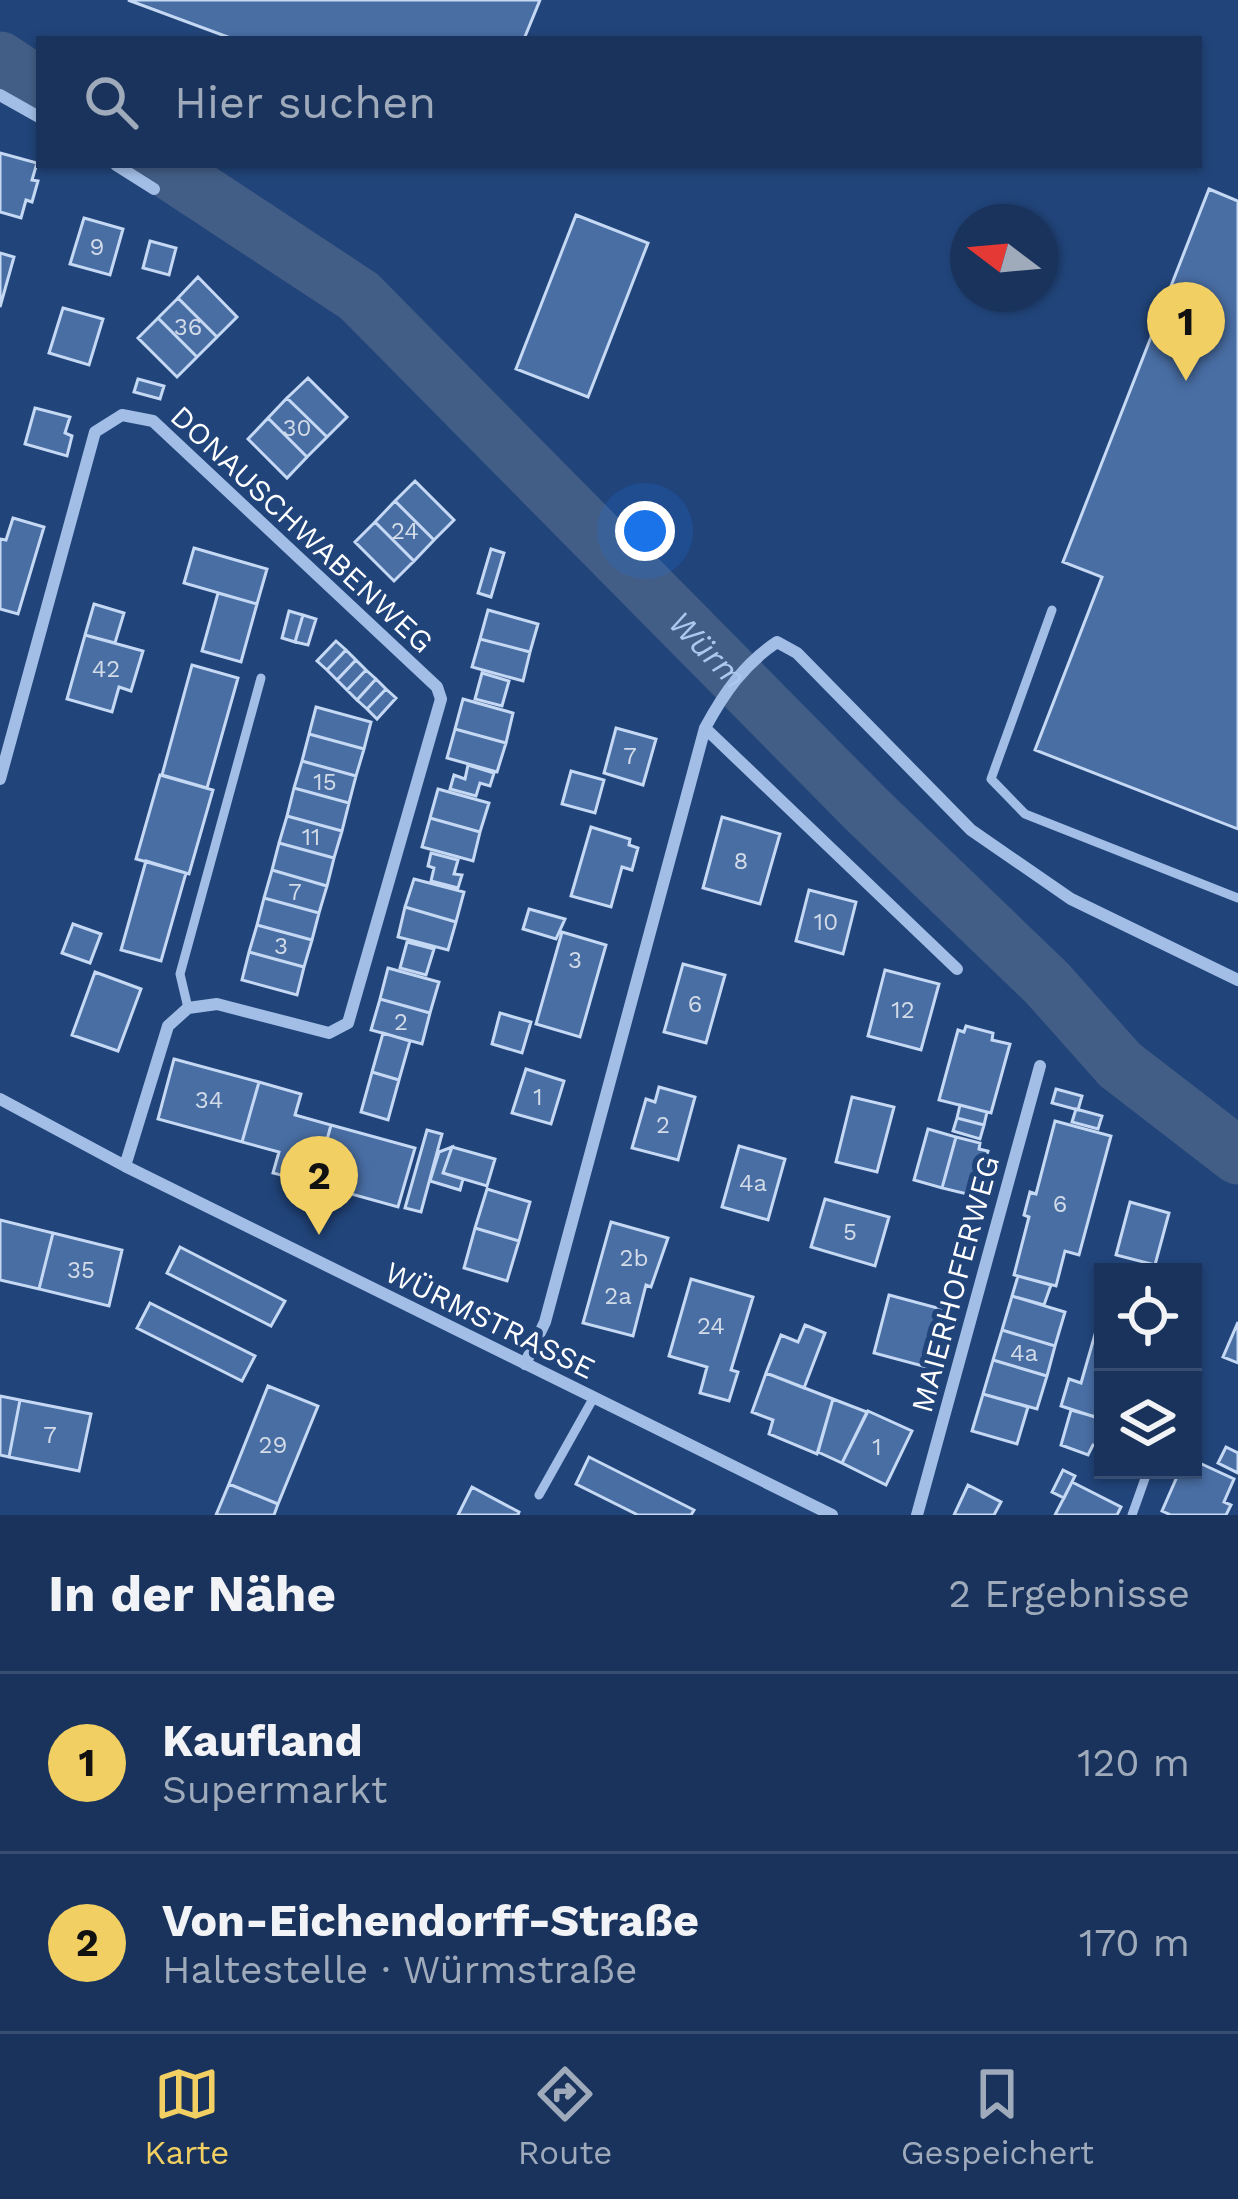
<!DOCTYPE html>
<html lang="de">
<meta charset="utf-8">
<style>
:root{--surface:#19335c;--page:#223b62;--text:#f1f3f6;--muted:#9faabb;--line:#374e72;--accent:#f2cf63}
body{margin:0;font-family:"Work Sans",sans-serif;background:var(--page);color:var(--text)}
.controls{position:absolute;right:36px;bottom:36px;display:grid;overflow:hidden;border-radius:0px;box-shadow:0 3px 9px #0004}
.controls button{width:108px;height:108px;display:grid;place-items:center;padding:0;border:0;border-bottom:3px solid var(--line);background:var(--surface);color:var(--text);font:60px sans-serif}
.compass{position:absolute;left:950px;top:204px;width:108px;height:108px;border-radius:50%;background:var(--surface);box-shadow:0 3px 9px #0004;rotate:286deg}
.you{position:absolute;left:645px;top:531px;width:42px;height:42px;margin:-30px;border:9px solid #fff;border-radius:50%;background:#1a73e8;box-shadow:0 0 0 18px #1a73e833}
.badge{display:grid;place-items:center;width:78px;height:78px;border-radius:50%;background:var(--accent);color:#111;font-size:39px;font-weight:700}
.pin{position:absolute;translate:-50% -99px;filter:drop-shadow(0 3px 6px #0008)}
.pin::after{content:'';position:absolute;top:63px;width:42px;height:36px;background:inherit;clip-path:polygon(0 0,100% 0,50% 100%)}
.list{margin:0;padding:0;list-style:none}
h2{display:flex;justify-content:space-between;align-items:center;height:156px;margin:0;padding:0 48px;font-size:51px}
h2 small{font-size:39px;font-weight:400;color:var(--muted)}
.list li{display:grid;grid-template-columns:78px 1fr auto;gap:36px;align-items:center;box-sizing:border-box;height:180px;padding:0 48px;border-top:3px solid var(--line)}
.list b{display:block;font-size:45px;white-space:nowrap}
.list p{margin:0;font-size:39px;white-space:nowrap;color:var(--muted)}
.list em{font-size:39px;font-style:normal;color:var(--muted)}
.icon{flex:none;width:66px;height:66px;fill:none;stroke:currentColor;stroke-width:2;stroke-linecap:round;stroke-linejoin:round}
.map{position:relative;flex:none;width:1238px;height:1515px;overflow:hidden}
.search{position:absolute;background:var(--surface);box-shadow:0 3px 9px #0004;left:36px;right:36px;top:36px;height:132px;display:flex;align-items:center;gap:30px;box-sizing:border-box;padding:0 42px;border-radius:0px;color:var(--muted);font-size:45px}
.sheet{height:516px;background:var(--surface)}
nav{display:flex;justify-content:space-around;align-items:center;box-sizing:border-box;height:168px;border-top:3px solid var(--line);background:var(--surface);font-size:33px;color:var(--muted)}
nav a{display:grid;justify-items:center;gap:6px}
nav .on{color:var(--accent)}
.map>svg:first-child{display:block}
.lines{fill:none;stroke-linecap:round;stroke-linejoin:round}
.river{stroke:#435e86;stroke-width:57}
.building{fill:#496ea4;stroke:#c5d9f4;stroke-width:3}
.lane{stroke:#a2bee6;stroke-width:9}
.street{stroke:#a2bee6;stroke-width:12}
.labels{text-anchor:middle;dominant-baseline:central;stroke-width:10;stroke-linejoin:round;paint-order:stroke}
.number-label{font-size:24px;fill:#d2dbe8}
.street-label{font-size:30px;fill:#fff;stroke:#21447a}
.water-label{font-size:33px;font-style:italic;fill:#adc8ed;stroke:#21447a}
</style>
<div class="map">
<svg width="1238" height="1515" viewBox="0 0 1238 1515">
<rect width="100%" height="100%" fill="#21447a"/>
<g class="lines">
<g class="river">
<path d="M0,60l39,26"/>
<path id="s1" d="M160,165l199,131 508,514 180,173 73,82 118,91"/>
</g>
</g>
<path class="building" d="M128,0h412l-16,39h-291z
M0,153l37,10 -5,17 6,1 -6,21 -6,-2 -5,18 -21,-6z
M1209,189l29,12v628l-203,-79 67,-173 -39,-15z
M576,215l72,28 -60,154 -72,-28z
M84,218l39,11 -13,46 -40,-11z
M150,241l26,7 -7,27 -26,-7z
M0,253l14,4 -14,50z
M198,277l39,40 -20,20 -39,-39z
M178,298l39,39 -20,20 -39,-39z
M63,308l40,11 -14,46 -40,-12z
M158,318l39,39 -20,20 -39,-39z
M308,378l39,39 -20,20 -40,-39z
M138,379l26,7 -4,13 -26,-7z
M287,398l40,39 -20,20 -39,-39z
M35,408l35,9 -5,16 7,3 -5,20 -42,-12z
M268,418l39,39 -20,21 -39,-39z
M415,481l39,39 -20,20 -39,-39z
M395,501l39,39 -20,21 -39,-39z
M13,518l31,9 -26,87 -18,-5v-70l6,1z
M375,522l39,39 -20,20 -39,-39z
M194,548l73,21 -10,35 -73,-21z
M491,549l13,4 -13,44 -13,-4z
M218,593l39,11 -16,58 -39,-11z
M94,604l30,9 -9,30 -30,-8z
M488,610l50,14 -8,28 -50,-13z
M289,611l14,4 -8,27 -13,-4z
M303,615l13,4 -8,26 -13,-3z
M85,635l58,16 -12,40 -12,-4 -7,25 -45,-13z
M480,639l50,13 -7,29 -51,-14z
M336,641l10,9 -19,20 -10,-9z
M346,650l10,10 -19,20 -10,-10z
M356,660l10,10 -19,20 -10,-10z
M192,665l46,13 -31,110 -45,-13z
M366,670l10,9 -19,21 -10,-10z
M482,673l27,8 -7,25 -27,-7z
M376,679l10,10 -19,20 -10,-9z
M386,689l10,9 -19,21 -10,-10z
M463,699l50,14 -7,30 -51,-14z
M316,707l55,15 -7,27 -55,-15z
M616,728l40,11 -13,46 -39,-12z
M455,729l51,14 -9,29 -50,-14z
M309,734l55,15 -8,27 -54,-15z
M302,761l54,15 -7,27 -55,-15z
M468,765l26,8 -4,13 -10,-3 -4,13 -26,-7 4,-14 11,4z
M571,771l33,9 -9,33 -33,-9z
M160,775l53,15 -24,84 -53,-15z
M294,788l55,15 -7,28 -55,-15z
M438,789l51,14 -9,29 -50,-14z
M287,816l55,15 -8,27 -55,-15z
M722,817l58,17 -20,70 -57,-16z
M430,818l50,14 -7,29 -51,-14z
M591,827l39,12 -1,6 9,3 -6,22 -10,-3 -11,40 -40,-11z
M279,843l55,15 -7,28 -55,-16z
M431,853l27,7 -4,14 8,1 -4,13 -27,-7 3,-13 -6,-2z
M146,861l40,12 -25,88 -40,-11z
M272,870l55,16 -8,27 -55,-15z
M414,879l50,13 -8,30 -51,-15z
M809,890l47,12 -13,52 -47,-13z
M264,898l55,15 -7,27 -55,-15z
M405,907l51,15 -8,28 -50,-13z
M529,909l36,10 -9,20 -33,-10z
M73,924l28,10 -11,29 -28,-10z
M257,925l55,15 -8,27 -55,-15z
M562,932l44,13 -26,92 -44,-13z
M407,942l27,7 -8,26 -26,-7z
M249,952l55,15 -7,28 -55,-15z
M683,964l42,11 -19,68 -42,-11z
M388,968l51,14 -9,31 -50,-14z
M885,970l54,14 -18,66 -53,-14z
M95,972l46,17 -23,62 -46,-16z
M380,999l50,14 -8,31 -51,-14z
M500,1013l31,9 -9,31 -30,-9z
M966,1026l27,7 -1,7 18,4 -19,69 -52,-13 19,-70 6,2z
M383,1033l27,8 -11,39 -27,-8z
M174,1059l85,23 -17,60 -84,-23z
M526,1069l38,12 -13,43 -39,-11z
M372,1072l27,8 -11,40 -27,-8z
M259,1082l42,12 -6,21 36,10 -16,59 -42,-11 6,-21 -37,-10z
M659,1087l36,10 -17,63 -46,-12 14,-49 9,3z
M1056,1089l26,7 -4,14 -26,-7z
M852,1097l42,10 -17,65 -41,-10z
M960,1105l27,7 -3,13 -27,-7z
M1076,1109l26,7 -4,13 -26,-7z
M957,1118l27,7 -4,14 -27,-8z
M1055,1121l56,15 -32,119 -14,-4 -9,35 -42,-11 15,-58 -5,-2 6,-23 6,2z
M331,1125l84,23 -17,59 -83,-23z
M928,1129l28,8 -14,51 -28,-8z
M427,1130l15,4 -21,78 -16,-4z
M956,1137l24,6 -1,6 9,2 -11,41 -9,-2 -1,4 -25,-6z
M739,1146l46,13 -17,61 -46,-13z
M452,1147l43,12 -8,27 -44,-13z
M452,1147l-9,26 20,6 -3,11 -30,-9 9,-29z
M487,1189l43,13 -11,39 -44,-13z
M825,1199l64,18 -14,49 -64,-19z
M1130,1202l39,11 -14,52 -39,-10z
M0,1220l53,13 -14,56 -39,-9z
M611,1222l57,16 -17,49 -5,-2 -13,51 -50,-13z
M475,1228l44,13 -12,40 -43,-13z
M53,1233l69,17 -13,56 -70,-17z
M180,1247l105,54 -14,25 -104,-53z
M1018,1276l33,9 -7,20 -32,-9z
M691,1279l62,18 -22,73 7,2 -9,29 -29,-8 7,-26 -38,-11z
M889,1295l56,15 -15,58 -56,-15z
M1012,1296l53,16 -10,34 -53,-16z
M150,1303l105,53 -13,25 -105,-53z
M1238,1322v41l-15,-6z
M1098,1324l5,1v74l-5,19 -37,-12 8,-27 12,4z
M805,1325l20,8 -21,55 -38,-15 15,-38 17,7z
M1002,1330l53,16 -8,30 -54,-16z
M993,1360l54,16 -10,33 -54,-15z
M766,1373l67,26 -16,55 -48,-20 4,-14 -21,-8z
M268,1386l50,20 -40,98 -49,-20z
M983,1394l45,13 -11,37 -45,-13z
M0,1396l20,4 -11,57 -9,-2z
M833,1399l34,13 -25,51 -24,-11z
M20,1400l71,14 -12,57 -70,-14z
M1071,1410l32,9v29l-10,-3 -5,10 -27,-10z
M868,1411l44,20 -26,54 -44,-22z
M1226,1447l12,6v20l-20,-10z
M589,1457l105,53 -3,5h-53l-62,-31z
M1193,1460l41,19 -10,23 7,3 -5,10h-55l-9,-4 18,-41h13z
M1063,1470l12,6 -11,22 -12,-6z
M1072,1482l49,25 -4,8h-62z
M229,1484l49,20 -4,11h-58z
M968,1485l33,17 -7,13h-40z
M472,1487l47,25 -1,3h-60z"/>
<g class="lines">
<path class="lane" d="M1052,610l-61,169 34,35 213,84
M188,1008l-8,-34 81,-296
M1193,1335l1,-3
M539,1495l55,-98
M1132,1515l16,-45"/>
<path class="street" d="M0,95l39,22
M116,165l38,24
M705,728l252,241
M0,779l95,-347 27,-17 31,6 284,266 4,12 -93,324 -19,10 -112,-29 -29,4 -20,18 -43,140
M0,1099l125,67 707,349
M525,1364l20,-42 160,-594c19,-35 39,-64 72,-86l20,11 174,177 100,69 167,81
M917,1515l123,-449"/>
</g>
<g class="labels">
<g class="number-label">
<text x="97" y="247">9</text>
<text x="188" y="327">36</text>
<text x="297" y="428">30</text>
<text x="405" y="531">24</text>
<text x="106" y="669">42</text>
<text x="630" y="756">7</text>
<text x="325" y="782">15</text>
<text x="311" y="837">11</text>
<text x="741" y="861">8</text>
<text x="295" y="892">7</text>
<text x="826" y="922">10</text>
<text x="281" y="946">3</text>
<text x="575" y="960">3</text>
<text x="695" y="1004">6</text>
<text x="903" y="1010">12</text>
<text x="401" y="1022">2</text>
<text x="538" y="1097">1</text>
<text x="209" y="1100">34</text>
<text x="663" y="1125">2</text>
<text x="753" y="1183">4a</text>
<text x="1060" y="1204">6</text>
<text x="850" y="1232">5</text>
<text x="634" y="1258">2b</text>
<text x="81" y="1270">35</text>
<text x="618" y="1296">2a</text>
<text x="711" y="1326">24</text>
<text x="1024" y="1353">4a</text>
<text x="50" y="1435">7</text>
<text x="273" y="1445">29</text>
<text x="877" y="1447">1</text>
</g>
<g class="street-label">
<text transform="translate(302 529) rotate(43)">DONAUSCHWABENWEG</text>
<text transform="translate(955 1284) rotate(-75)">MAIERHOFERWEG</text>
<text transform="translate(490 1320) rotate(26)">WÜRMSTRASSE</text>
</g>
<g class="water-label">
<text stroke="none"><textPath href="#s1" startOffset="735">Würm</textPath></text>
</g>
</g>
</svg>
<div class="controls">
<button><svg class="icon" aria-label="locate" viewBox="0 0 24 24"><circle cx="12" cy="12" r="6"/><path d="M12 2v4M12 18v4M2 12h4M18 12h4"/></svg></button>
<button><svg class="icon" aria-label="layers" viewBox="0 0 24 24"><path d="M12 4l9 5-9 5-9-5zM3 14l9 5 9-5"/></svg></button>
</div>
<svg class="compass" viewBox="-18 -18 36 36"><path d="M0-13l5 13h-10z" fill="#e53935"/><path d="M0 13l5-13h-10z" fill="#9faabb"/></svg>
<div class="you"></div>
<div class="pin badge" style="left:1186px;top:381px">1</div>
<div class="pin badge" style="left:319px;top:1235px">2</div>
<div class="search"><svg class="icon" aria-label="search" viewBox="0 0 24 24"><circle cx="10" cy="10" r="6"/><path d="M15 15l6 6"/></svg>Hier suchen</div>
</div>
<section class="sheet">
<h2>In der Nähe<small>2 Ergebnisse</small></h2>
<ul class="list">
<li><span class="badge">1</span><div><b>Kaufland</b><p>Supermarkt</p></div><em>120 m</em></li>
<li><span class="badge">2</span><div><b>Von-Eichendorff-Straße</b><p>Haltestelle · Würmstraße</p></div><em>170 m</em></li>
</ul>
</section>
<nav>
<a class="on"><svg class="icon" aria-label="map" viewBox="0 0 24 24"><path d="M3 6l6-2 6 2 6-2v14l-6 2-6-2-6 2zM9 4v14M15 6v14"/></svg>Karte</a>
<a><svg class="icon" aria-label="directions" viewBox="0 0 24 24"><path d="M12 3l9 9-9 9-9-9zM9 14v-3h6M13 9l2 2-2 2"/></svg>Route</a>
<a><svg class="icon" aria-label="saved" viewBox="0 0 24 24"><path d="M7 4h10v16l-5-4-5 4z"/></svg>Gespeichert</a>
</nav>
